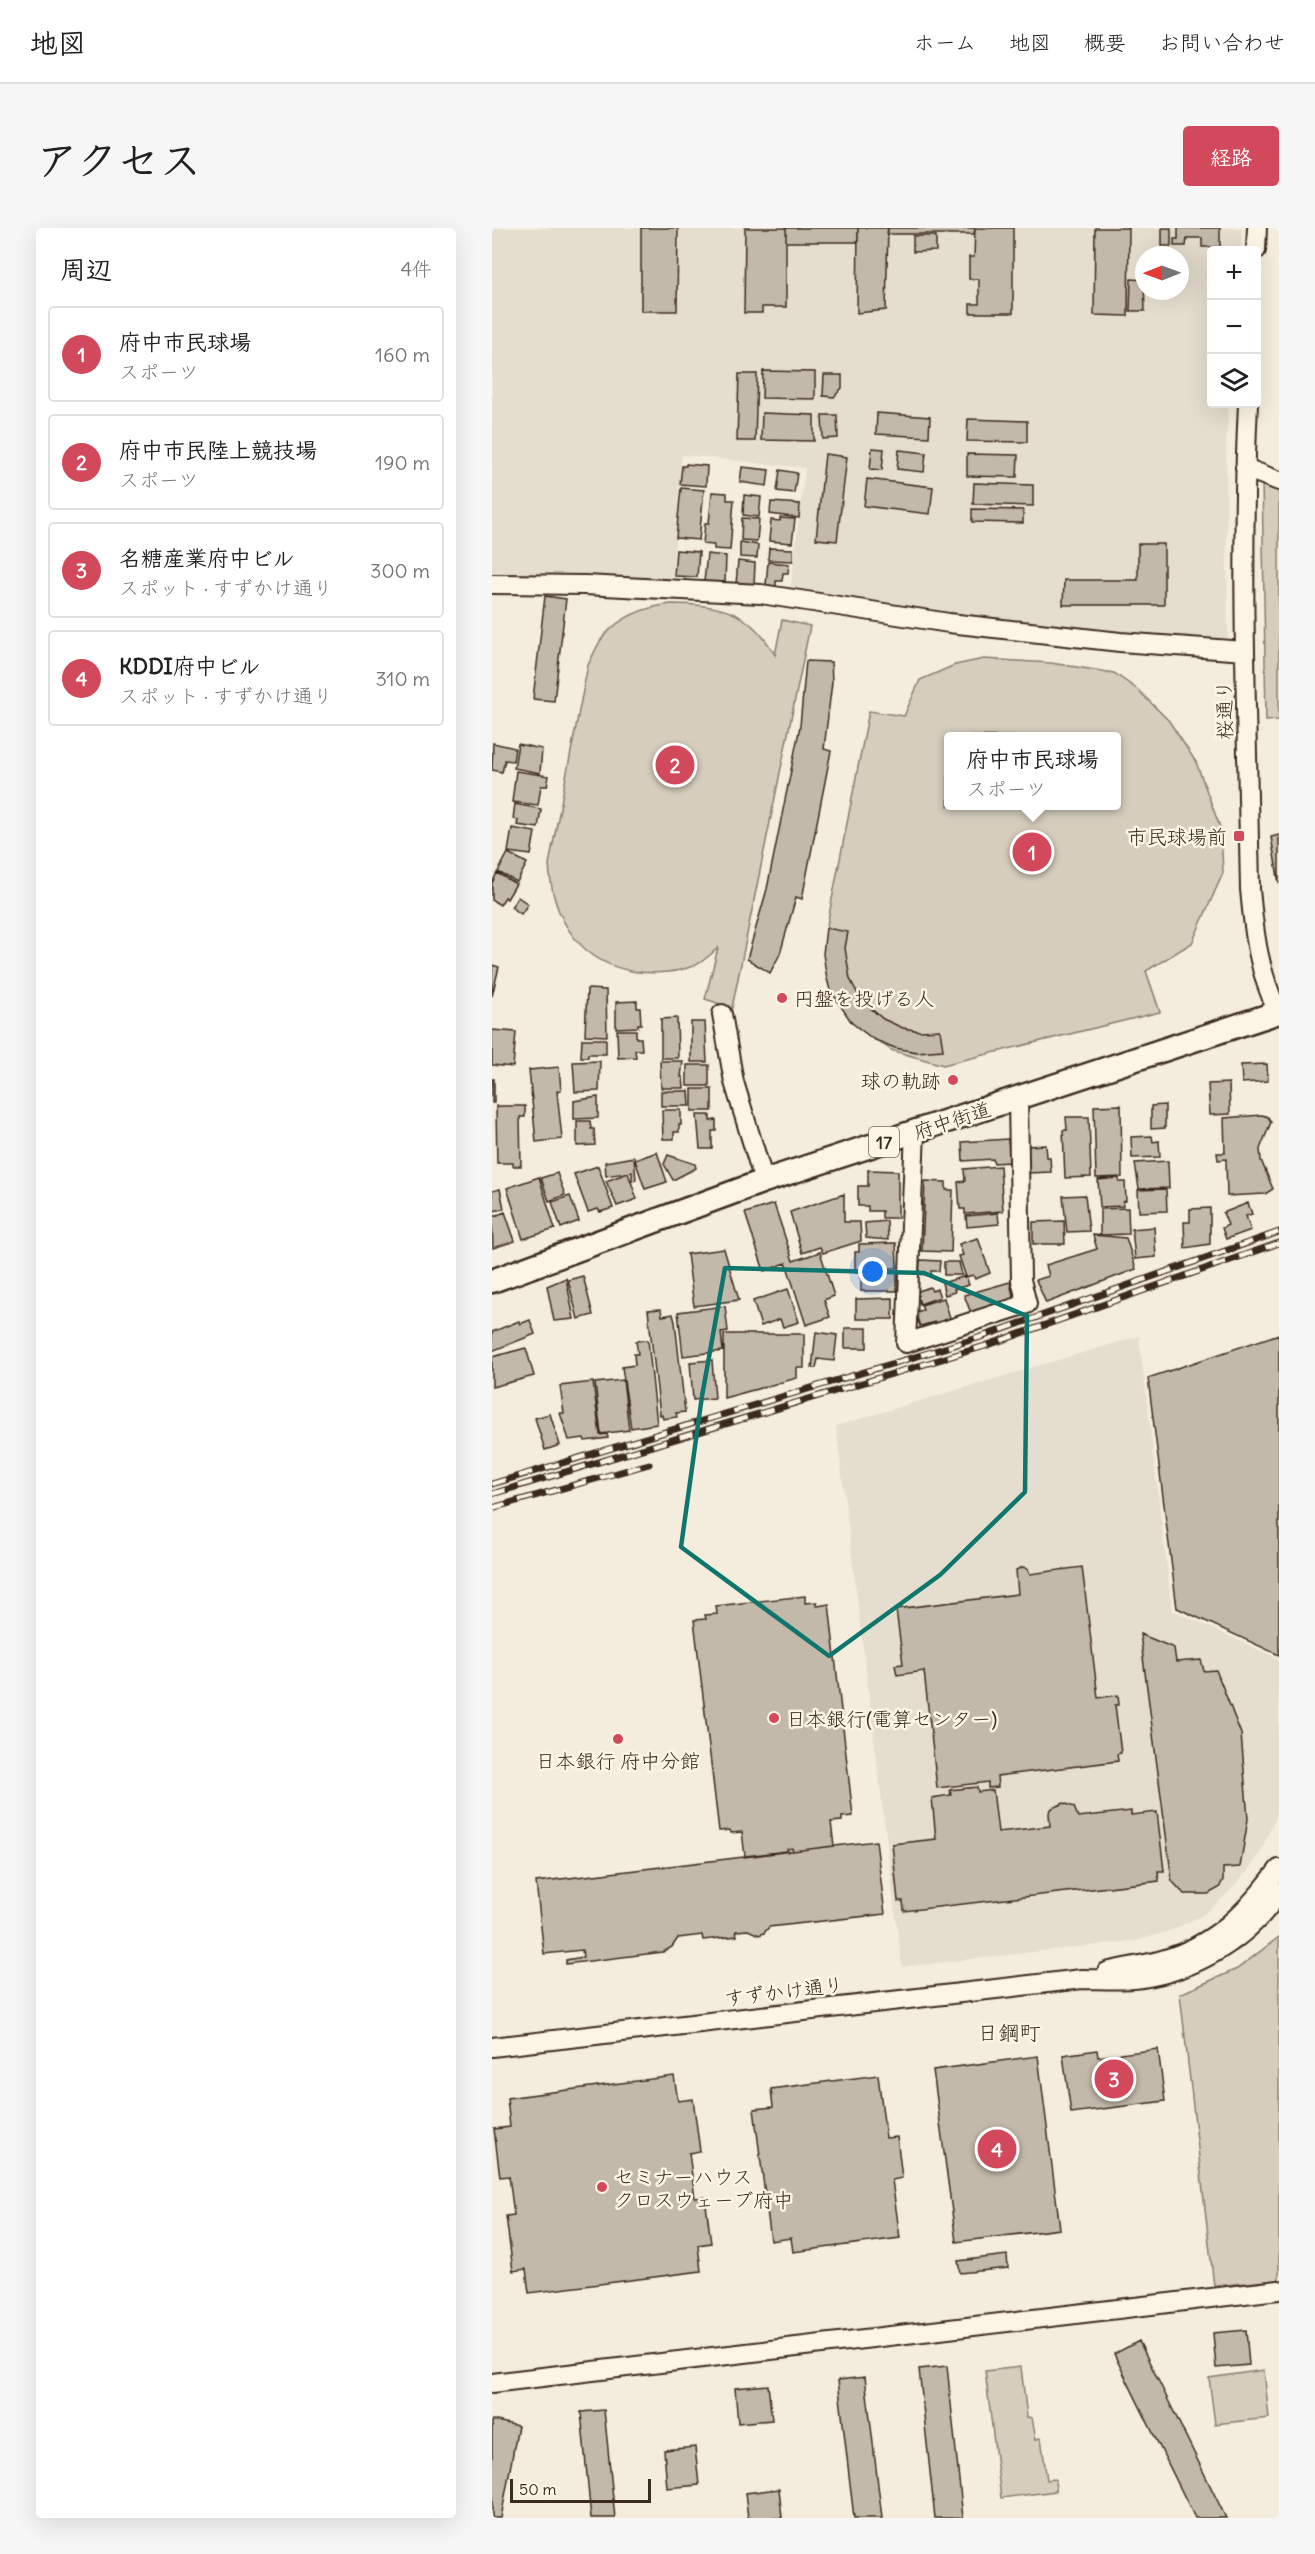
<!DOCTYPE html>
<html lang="ja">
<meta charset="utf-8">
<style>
:root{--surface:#fff;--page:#f6f6f6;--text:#202124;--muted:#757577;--line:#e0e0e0;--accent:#d1495b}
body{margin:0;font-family:Delius,"Klee One",sans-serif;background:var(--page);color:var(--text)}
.controls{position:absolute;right:18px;top:18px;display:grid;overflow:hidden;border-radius:6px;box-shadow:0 6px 24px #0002}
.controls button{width:54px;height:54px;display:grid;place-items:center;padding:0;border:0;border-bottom:2px solid var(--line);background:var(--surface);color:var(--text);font:30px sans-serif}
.compass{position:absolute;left:643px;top:18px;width:54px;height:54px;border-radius:50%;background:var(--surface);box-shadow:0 6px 24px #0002;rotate:269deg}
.scale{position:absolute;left:18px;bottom:15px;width:141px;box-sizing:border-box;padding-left:6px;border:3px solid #3b2a1e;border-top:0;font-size:16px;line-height:21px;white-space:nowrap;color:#3b2a1e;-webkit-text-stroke:4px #fcf5e5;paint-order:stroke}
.you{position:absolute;left:381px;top:1044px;width:21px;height:21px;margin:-15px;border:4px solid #fff;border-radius:50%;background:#1a73e8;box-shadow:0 0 0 9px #1a73e833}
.badge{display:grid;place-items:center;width:39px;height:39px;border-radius:50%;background:var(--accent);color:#fff;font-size:20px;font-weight:700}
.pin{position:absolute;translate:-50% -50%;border:3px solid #fff;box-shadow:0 2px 6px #0006}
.popup{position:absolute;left:452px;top:504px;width:177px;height:78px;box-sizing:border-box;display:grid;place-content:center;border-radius:6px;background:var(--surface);filter:drop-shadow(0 2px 4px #0005);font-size:20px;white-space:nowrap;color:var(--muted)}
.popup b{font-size:22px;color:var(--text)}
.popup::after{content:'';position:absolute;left:50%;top:100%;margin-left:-12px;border:12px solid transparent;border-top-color:var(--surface)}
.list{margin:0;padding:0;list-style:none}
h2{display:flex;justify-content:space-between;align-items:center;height:78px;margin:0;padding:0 24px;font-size:26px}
h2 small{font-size:20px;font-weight:400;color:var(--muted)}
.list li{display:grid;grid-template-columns:39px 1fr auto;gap:18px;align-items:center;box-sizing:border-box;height:96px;margin:0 12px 12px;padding:0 12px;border:2px solid var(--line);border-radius:6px}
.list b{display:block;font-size:22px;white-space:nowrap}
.list p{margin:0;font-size:20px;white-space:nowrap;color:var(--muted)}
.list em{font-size:20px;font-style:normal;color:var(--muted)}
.icon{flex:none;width:33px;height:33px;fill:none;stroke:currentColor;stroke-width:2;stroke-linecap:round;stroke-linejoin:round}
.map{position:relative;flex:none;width:787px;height:2290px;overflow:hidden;border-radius:6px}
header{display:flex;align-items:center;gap:36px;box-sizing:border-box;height:84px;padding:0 30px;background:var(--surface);border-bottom:2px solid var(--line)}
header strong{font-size:28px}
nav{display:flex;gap:33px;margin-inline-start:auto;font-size:21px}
.intro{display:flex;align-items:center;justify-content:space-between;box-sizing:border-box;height:144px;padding:0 36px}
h1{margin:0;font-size:42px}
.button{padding:15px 27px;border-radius:6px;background:var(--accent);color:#fff;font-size:21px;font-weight:700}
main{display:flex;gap:36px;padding:0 36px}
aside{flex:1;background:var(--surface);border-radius:6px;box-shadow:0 6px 24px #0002}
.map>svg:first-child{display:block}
.built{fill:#e5ddce;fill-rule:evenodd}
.green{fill:#d6cdbd;stroke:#887c6e;stroke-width:1.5;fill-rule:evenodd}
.building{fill:#c3b9aa;stroke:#3b2a1e;stroke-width:1.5}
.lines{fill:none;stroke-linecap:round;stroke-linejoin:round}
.minor-casing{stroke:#3b2a1e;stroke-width:22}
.major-casing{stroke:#3b2a1e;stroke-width:27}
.minor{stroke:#fcf5e5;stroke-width:18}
.major{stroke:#fcf5e5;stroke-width:22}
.rail-casing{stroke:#3b2a1e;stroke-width:7}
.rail{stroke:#fcf5e5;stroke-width:4.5;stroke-dasharray:14;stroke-linecap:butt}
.marked{fill:none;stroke:#0f766e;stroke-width:4.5;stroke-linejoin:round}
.poi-dot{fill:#d1495b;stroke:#fcf5e5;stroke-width:2}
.labels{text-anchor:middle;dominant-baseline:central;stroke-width:5;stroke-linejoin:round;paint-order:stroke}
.shield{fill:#fcf5e5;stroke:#75675a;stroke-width:1.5}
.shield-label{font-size:18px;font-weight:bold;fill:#3b2a1e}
.street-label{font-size:20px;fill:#3b2a1e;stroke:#fcf5e5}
.poi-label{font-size:20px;fill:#3b2a1e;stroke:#fcf5e5;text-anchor:start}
.neighbourhood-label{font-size:21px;fill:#3b2a1e;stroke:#fcf5e5}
</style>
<header>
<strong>地図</strong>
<nav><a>ホーム</a><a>地図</a><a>概要</a><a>お問い合わせ</a></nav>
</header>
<div class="intro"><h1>アクセス</h1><a class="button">経路</a></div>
<main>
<aside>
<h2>周辺<small>4件</small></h2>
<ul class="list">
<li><span class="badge">1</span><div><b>府中市民球場</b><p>スポーツ</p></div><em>160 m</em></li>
<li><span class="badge">2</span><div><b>府中市民陸上競技場</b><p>スポーツ</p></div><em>190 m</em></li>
<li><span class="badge">3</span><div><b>名糖産業府中ビル</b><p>スポット · すずかけ通り</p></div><em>300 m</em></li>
<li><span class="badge">4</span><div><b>KDDI府中ビル</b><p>スポット · すずかけ通り</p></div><em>310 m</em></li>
</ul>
</aside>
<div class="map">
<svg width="787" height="2290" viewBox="0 0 787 2290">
<rect width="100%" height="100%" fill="#f4eddd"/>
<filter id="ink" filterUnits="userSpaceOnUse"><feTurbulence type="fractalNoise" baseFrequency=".0167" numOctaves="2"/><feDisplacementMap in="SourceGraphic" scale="12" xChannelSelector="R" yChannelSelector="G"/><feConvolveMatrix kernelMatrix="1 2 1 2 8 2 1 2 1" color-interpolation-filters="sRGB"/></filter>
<g filter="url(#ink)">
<path class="built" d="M0,0h750l-1,22h-29v154h17l-3,39 2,203 -108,-9 -330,-44 15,-125 -123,-13 -10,125 -180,-3zM652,27h36v36h-36z
M647,1108l33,274 107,49v150l-19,44 -14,20 -20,22 -23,20 -31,15 -32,10 -238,27 -66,-541z"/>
<path class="green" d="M770,251l17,7v234l-13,1z
M179,376c48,0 79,6 104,51l7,-35 28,6 -78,382 -27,-9 13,-51c-6,5 -14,13 -22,17 -19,8 -38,9 -59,7 -57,-8 -85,-53 -88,-108l39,-199c5,-9 9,-21 16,-29 17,-20 42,-29 67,-32z
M492,431l67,4 63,10 24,17 31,31 27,41 25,68 2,43 -31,70 -46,28 14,41 -217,53 -52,-15 -33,-23 -24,-37 -10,-32 3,-33 42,-214 35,5 16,-36 35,-15zM456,508h168v70h-168z
M787,1709v343l-65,6 -34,-292 57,-25z
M529,2139l6,50 5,1 4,21 5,-1 6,42 8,-1 1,12 -55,7 -16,-127z
M772,2142l5,48 -54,6 -6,-46z"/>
<path class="building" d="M149,0h37l-1,83h-36z
M253,0h41v79h-24v6h-18z
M294,0h72v14h-72z
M366,0h30l-2,82 -29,3z
M396,0h87l-1,6h-87z
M483,0h38v85h-43v-9h9v-25h-10v-22h5z
M603,0h34l-1,88 -34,-1z
M670,0h9v18h-9z
M686,0h42v19h-18v-9h-15l-1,8h-12v-7h4z
M421,8h23v15l-23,1z
M639,51l13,1 1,31h-15z
M271,143l52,1v27l-53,-1z
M247,146h18l-2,67h-18z
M332,147h18v13l-8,9 -11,-1z
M270,185l52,2v26l-53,-1z
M385,185l53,4 -1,20 -53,-3z
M330,187h15l1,23 -15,1z
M476,191l59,2v21l-60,-1z
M380,220l12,1 -2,21 -12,-1z
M407,222l27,3 -2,19 -27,-3z
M333,226l22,3 -10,84 -21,-2z
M475,226l51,1 -1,22 -50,-1z
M194,236l21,2 -1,20 -26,-2 2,-18h4z
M250,239l27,3 -2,16 -27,-4z
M288,242l17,3 -3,20 -17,-2z
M375,251l66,8 -3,27 -66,-8z
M482,255l59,2v21l-60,-2z
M189,260l23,2 -5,50 -23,-2z
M220,264l15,1v7h7l-4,50 -16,-1v-4l-11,-1 2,-21h4z
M252,267l17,2 -2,20 -16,-2z
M279,274l29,2 -1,14 -29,-4z
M480,281l51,1v13l-51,-1z
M250,290l17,1 -2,22 -16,-1z
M288,290l15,1 -3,24 -23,-2 2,-21 9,1z
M248,314l18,3 -1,13 -17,-1z
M646,316h26v61h-101l1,-25h74z
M277,320l24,1v12l-25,-1z
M184,322l23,2 -2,25 -23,-1z
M215,326l19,2 -1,27 -21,-1z
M246,333l17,2 -1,23 -18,-2z
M276,334l21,2 -1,9h-5l-1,8h-6v5l-10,-1z
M53,368l21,3 -12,102 -21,-2z
M314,433l25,1 1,20 -8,67 7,2 -29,148 -6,-2 -16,57 -10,19 -23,-14 20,-70 33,-163z
M1,515l22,5 -2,13 -8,-1 -3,12 -10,-2z
M26,516l24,5 -2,24 -26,-5z
M24,543l33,5 -2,10h-6l-3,19 -26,-3z
M23,576l26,5 -3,19 -21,-3 1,-5 -5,-1z
M20,600l23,4 -4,23 -23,-3z
M787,607v48l-8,-46z
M16,625l19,10 -10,19 -19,-10z
M5,645l19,11 -9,15 -2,-2 -5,8 -8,-5v-17z
M26,669l10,7 -7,10 -10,-7z
M334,700l22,4 -3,16 5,31 9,17 9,10 15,13 20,9 17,3 20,-1 3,20 -26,2 -22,-4 -22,-9 -21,-16 -22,-33 -3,-11 -4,-25z
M0,737l7,2 -7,29z
M95,761l19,1 1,46 -22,-1z
M145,773v7h3l1,16h-3v3l-22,1v-26z
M185,790l1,40h-17v-39z
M199,794h14l2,40h-16z
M0,802l24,2 -3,35 -21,-2z
M125,802h19v8h5l1,12h-7l1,7 -18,1z
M90,811h24v15h-18v3h-7z
M108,833l-1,30 -24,1 -2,-30z
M168,833h23l-2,16h2l1,11h-23z
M775,836l1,17 -26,2 -1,-18z
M195,837h22v21h-22z
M67,839l2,23 -4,1 5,48 -26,3 -7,-72z
M0,851h2v24h-2z
M737,855l1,31 -20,1 -2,-31z
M200,861h20v22h-20z
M169,863h28l1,15h-29z
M106,869v21l-24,1v-18z
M629,877l1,72 -26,1 -2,-72z
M673,877v23l-14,1v-23z
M4,878h29v11h-5l1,49h-8v-3h-16z
M170,882h19v15h-2v7h-5v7h-11z
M205,887h13v6l6,-1v11h-4v18h-12z
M770,887l6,2 3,5 -11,27 1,11 12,29 -8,5 -38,2 -1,-37 -8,1 -1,-7h8l-1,-35z
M574,889h23l2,60 -26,1 -2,-48h4z
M85,893h13l1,8h3l1,16 -18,1z
M660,908l1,6 6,-1 1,16 -28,1 -1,-21z
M516,911l2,23 -16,1 -1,-4 -30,2 -1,-19z
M554,917l1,12h3l1,15 -24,1 -1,-27z
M165,924l10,30 -22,7 -10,-29z
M176,927l27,9 1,4 -23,12 -9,-16z
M142,929l2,23 -4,1v-9l-26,4 -1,-14z
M676,933l1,27 -30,1 -4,-26z
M106,938l15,42 -13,4 -2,-3 -10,3 -14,-38z
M508,938l3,45 -38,3v-5h-5l-2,-27 7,-1 -1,-12z
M376,942l30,1v47h-16v-7h-14v-5h-10v-20h10z
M65,945l8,22 -16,6 -8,-23z
M136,945l9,26 -20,7 -11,-25z
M47,949l16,52 -32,10 -16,-51z
M627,950v4h6l1,19 -3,1v4l-23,1 -2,-27z
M433,953l21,1v8h7l-2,62 -29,-1z
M8,961l4,20 -12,2v-20z
M674,961l1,22 -28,1 -1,-22z
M352,966v28h16l1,19 -38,12 -3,-6 -18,6 -12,-41z
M593,967l4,36 -22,1 -4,-36z
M78,968l9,25 -18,7 -9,-26z
M756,975l4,11 -6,2 5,14 -25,9 -4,-11 6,-3 -5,-12z
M282,976l19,57 27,-9 14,44 -10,4 6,17 -24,8 -20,-62 -22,8 -19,-58z
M636,980l1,26 -29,1v-26z
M718,980v36l-25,4 -1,-26h6v-13z
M13,984l10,29 -22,7 -1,-31z
M506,985l1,11 -32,3 -1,-11z
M395,993l1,19 -22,-2 -1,-15z
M572,993l1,23h-32v-22z
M662,999l2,30 -21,2 -3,-30z
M601,1007l33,3 10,31 -90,34 -10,-23 13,-4 -3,-11 51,-16z
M486,1010l12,35 -15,6 -2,-4 -7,2 -7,-21 4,-1 -4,-11z
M404,1015l1,25 -30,1v2l-12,1v-20h4v-8z
M232,1021l15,51 -45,6 -7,-52z
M428,1032l20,1 -1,10h-8v4l-12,-1z
M452,1034h15l3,13h-18z
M377,1043h28v20h-36v-17h8z
M91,1048l10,39 -15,4 -10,-39z
M474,1048l3,9 -15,4 1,3 -10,3 -3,-12z
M74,1050l8,41 -20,2 -7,-35z
M518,1054l4,18 -43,13 -7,-18z
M438,1059l2,4 5,-2 3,8 -20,7 -4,-12z
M296,1061l11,33 -16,5 -3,-8 -19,7 -8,-25z
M401,1070v21h-37v-20z
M452,1070l7,23 -15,4 -1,-3 -15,4 -5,-14 8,-2 -2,-5z
M233,1078l3,25 -7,1 2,19 -40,5 -5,-44z
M169,1081l1,7 11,-2 2,8 10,90 -9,1 1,4 -14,2 -1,-4h-2l-12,-105z
M38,1092l5,14 -43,17v-19l27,-11 1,3z
M353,1100h22v20h-22z
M324,1104l21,3 -3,26 -16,-2 -2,9h-4z
M232,1106h80v34h-7v10l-73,20z
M787,1106v321l-102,-47 -29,-230z
M156,1112l9,84 -26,4 -9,-61 13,-2 -1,-11h4l-2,-13z
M34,1120l8,28 -42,11v-30z
M220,1132l3,38 -22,2 -3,-38z
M131,1152l6,50 -28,4 -6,-51z
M101,1154l7,53 7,-1 1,4 -23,3 -1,-3 -15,2 -9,-27h4l-4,-27z
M58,1186l10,31 -15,5 -10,-32z
M531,1339l5,2 2,5 52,-7 16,131 20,-3 1,10h-4l6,48 -4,1 1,7 -121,15 1,11 -10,1v-6l-51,6 -13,-117 -27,4 -2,-10 8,-1 -7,-55 122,-15 -2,-24z
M313,1368v7l12,-1v4l12,-2 24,212 -11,1v4l-11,1 3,24 -41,5 -1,-3 -5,1v2l-42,5 -3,-24 -11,1 -1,-3 -11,1 -25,-211 12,-1 -1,-4 12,-1 -1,-8z
M648,1406l34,14 2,14 25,-2 3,11 12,-1 25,64 7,85 -8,48 -17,1v12l-4,8 -11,6h-24l-12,-13z
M485,1559l1,5 15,-2 5,42 52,-6 -1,-13 3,-5 12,-5 10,4 4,10 53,-6v4l26,-3 7,59h-6l1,10 -255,30 -1,-10h-5l-6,-57 44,-5 -4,-41 19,-3 -1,-5z
M384,1613l9,73 -116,13 -5,6 -5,2 -11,-5 -12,1 1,5 -34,4 -1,-5 -24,3 -6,9 -9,5 -97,12v-4l17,-3 -1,-7 -38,4 -8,-72z
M666,1821l7,52 -94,12 -8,-58 34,-5 1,7z
M546,1828l22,173 -104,13 -23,-172z
M386,1847l8,63 11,-1 5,41 -10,2 8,58 -107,14 -2,-14 -20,3 -17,-132 19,-2 -2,-18z
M182,1848l4,25 15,-2 7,52 -11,2 6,45 10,-1 6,46 -13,2 3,26 -172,22 -3,-24 -13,2 -7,-55 8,-1 -5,-39 -9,1 -6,-48 16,-2 -3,-29z
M515,2027l1,13 -48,5 -2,-12z
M754,2102l3,35 -33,3 -3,-35z
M647,2113l87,177h-31l-81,-164z
M455,2138l16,152h-28l-16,-149z
M373,2149l17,141h-28l-16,-138z
M276,2157l4,35 -34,3 -3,-35z
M112,2182l11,108h-24l-10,-106z
M0,2192l26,6 -17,92h-9z
M203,2219l4,38 -32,3 -3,-38z
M287,2261l3,29h-34l-3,-25z"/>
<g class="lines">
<g class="minor-casing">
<path id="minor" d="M764,22l1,-22
M756,176c-8,161 -1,324 2,485 4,45 9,85 29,125
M753,240l34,13
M0,356l93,1 176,9 188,29 171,19 125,9
M230,786l12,68 30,99
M423,904l-9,211 121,-39 -6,-24 -3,-181
M615,1744c19,-5 39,-7 58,-13 51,-15 83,-49 114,-90
M0,1819l590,-68c20,0 40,2 60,-1 54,-8 107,-39 137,-86
M0,2155l787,-93"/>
</g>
<g class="major-casing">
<path id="major" d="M0,1053l272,-100 515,-169"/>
</g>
<use href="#minor" class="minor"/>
<use href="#major" class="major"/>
<g class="rail-casing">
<path id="rail" d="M0,1256l489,-147 298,-105
M0,1266l493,-148 294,-103
M0,1280l157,-44"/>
</g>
<use href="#rail" class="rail"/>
</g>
</g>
<path class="marked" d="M233,1040l199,5 103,43 -2,176 -85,83 -111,81 -148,-109 21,-151z"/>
<g class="poi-dot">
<rect x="741" y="602" width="12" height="12" rx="3"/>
<circle cx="290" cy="770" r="6"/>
<circle cx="461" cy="852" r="6"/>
<circle cx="282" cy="1490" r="6"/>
<circle cx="126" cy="1511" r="6"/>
<circle cx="110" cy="1959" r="6"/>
</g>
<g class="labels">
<rect class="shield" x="377" y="899" width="30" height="30" rx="4.5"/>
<g class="shield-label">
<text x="392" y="914">17</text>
</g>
<g class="street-label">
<text transform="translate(732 482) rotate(-91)">桜通り</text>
<text transform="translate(460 892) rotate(-18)">府中街道</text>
<text transform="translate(292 1763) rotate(-7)">すずかけ通り</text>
</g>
<g class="poi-label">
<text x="735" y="608" text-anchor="end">市民球場前</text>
<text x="302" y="770">円盤を投げる人</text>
<text x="449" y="852" text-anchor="end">球の軌跡</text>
<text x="294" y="1490">日本銀行(電算センター)</text>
<text x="126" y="1532" text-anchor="middle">日本銀行 府中分館</text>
<text x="122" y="1948">セミナーハウス<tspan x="122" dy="23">クロスウェーブ府中</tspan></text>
</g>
<g class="neighbourhood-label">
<text x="517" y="1804">日鋼町</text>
</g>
</g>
</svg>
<div class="controls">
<button>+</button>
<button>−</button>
<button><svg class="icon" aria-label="layers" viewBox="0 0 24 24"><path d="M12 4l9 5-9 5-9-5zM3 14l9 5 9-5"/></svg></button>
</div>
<svg class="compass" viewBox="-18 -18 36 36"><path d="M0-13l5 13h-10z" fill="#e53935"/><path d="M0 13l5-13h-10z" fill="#757577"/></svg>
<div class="scale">50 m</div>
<div class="you"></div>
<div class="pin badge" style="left:540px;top:624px">1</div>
<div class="popup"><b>府中市民球場</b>スポーツ</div>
<div class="pin badge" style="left:183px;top:537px">2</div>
<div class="pin badge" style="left:622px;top:1851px">3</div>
<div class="pin badge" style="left:505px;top:1921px">4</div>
</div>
</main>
